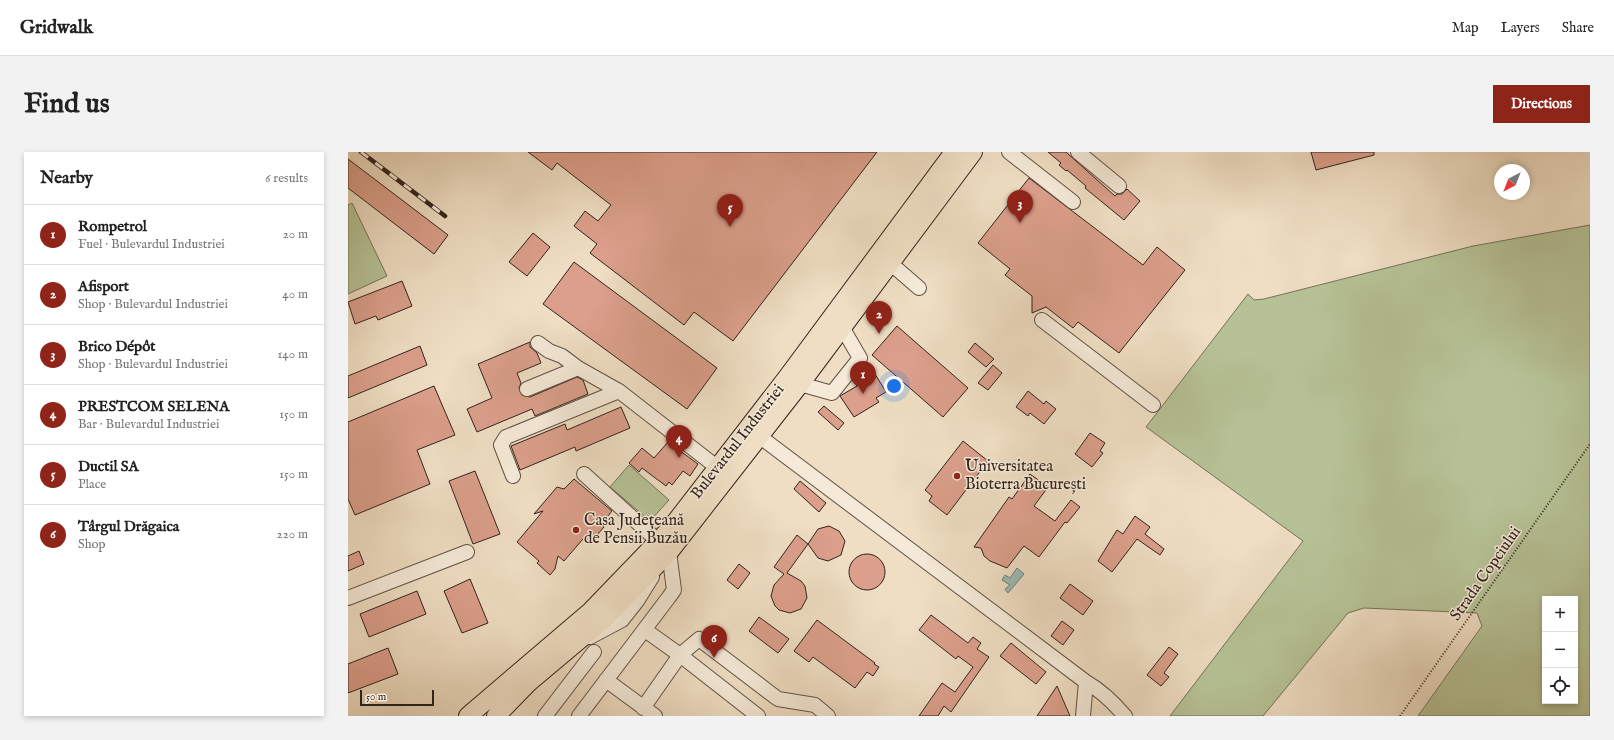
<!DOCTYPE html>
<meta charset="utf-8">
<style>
:root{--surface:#fff;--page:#f2f2f2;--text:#222;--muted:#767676;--line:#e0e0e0;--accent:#8f2418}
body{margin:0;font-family:"IM FELL English",serif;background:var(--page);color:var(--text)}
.controls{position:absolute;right:12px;bottom:12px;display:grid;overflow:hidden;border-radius:0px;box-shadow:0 2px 6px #0003}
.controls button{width:36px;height:36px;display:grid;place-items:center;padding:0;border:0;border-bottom:1px solid var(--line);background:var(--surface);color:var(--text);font:20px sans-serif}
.compass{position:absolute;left:1146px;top:12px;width:36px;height:36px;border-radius:50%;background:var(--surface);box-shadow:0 2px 6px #0003;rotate:222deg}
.scale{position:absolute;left:12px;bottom:10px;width:74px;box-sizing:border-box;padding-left:4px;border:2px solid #32231d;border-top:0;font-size:11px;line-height:14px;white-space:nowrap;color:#32231d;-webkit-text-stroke:3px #f5ead8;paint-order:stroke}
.you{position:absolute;left:546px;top:234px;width:14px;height:14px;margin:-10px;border:3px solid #fff;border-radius:50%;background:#1a73e8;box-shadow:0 0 0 6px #1a73e833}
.badge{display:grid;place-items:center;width:26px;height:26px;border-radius:50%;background:var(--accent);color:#fff;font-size:13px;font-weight:700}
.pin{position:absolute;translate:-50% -33px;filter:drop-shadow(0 1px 2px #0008)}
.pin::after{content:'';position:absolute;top:21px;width:14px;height:12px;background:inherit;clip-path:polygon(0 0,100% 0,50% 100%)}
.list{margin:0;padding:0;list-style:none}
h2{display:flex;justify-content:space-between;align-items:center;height:52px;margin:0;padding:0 16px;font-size:17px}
h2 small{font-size:13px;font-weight:400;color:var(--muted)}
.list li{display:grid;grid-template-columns:26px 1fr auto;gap:12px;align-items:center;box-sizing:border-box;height:60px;padding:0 16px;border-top:1px solid var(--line)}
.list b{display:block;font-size:15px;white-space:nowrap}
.list p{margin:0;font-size:13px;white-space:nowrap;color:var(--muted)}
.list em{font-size:13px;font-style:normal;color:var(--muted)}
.icon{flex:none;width:22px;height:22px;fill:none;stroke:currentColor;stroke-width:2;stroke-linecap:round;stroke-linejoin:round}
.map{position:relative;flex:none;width:1242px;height:564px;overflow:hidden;border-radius:0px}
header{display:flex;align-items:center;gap:24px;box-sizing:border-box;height:56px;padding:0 20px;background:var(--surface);border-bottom:1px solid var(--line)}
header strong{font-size:19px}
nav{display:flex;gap:22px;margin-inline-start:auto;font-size:14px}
.intro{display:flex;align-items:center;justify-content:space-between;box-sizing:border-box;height:96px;padding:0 24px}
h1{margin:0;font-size:28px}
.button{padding:10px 18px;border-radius:0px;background:var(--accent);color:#fff;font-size:14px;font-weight:700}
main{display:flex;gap:24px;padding:0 24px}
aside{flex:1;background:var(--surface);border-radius:0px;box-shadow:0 2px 6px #0003}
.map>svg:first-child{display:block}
.green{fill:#b6c296;stroke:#74725a;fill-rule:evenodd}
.water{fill:#9abbb8;stroke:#707e7a}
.building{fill:#db9f8b;stroke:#32231d}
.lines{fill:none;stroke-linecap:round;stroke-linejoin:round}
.minor-casing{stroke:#615246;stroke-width:16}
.major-casing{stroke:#32231d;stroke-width:20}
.path{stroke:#32231d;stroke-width:2;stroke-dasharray:1 2;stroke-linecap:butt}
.minor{stroke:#f5ead8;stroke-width:14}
.major{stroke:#efdec3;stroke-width:18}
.rail-casing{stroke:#32231d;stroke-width:4.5}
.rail{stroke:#f5ead8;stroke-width:3;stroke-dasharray:9;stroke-linecap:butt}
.poi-dot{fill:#8f2418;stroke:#f5ead8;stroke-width:1.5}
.labels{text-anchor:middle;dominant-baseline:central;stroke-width:3;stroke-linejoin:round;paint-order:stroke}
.street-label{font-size:16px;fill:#32231d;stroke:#f5ead8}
.poi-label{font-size:16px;fill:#32231d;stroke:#f5ead8;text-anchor:start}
</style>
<header>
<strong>Gridwalk</strong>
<nav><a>Map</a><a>Layers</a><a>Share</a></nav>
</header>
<div class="intro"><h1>Find us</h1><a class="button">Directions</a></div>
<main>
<aside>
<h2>Nearby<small>6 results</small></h2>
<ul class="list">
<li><span class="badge">1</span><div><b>Rompetrol</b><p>Fuel · Bulevardul Industriei</p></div><em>20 m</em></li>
<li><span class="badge">2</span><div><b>Afisport</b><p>Shop · Bulevardul Industriei</p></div><em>40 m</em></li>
<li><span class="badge">3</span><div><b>Brico Dépôt</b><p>Shop · Bulevardul Industriei</p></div><em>140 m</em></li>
<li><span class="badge">4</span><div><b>PRESTCOM SELENA</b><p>Bar · Bulevardul Industriei</p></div><em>150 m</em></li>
<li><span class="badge">5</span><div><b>Ductil SA</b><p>Place</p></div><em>150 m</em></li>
<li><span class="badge">6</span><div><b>Târgul Drăgaica</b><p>Shop</p></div><em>220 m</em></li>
</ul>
</aside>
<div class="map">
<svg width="1242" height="564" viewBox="0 0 1242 564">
<rect width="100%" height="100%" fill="#efdec3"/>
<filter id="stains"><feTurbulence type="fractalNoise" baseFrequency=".005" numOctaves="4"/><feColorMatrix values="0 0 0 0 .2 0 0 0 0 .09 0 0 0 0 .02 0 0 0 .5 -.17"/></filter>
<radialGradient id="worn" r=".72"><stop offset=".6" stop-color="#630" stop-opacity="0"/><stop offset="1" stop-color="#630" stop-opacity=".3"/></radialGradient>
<path class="green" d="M4,51l35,73 -39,18v-89z
M1242,73v491h-172l64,-90 -5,-13 -113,-5 -16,5 -85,103h-93l133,-175 -157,-114 102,-133 6,6 10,-1 209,-53zM1197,447h30v102h-30z
M281,313l40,35 -19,21 -40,-34z"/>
<path class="water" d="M669,416l7,6 -16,19 -3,-4 5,-4 -8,-5 3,-5 5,3z"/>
<path class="building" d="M180,0h349l-144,189 -39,-29 -10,13 -94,-72 7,-9 -23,-18 11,-15 13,10 13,-16 -54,-42 -5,7z
M700,0h18l49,44 2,-2h5l5,-5 13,12 -16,19 -39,-32 1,-2 -19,-16 -1,1 -7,-6 2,-2z
M963,0h63v3l-58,15z
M0,7l100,76 -14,19 -86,-66z
M681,26l114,87 14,-18 28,23 -66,83 -41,-31 -5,6 -27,-21 -14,6v-17l-27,-21 5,-6 -32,-26z
M185,81l17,14 -23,29 -18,-14z
M226,110l143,106 -30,41 -144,-105z
M54,129l10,25 -34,14 -2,-4 -21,8 -7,-22z
M549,174l71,62 -25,29 -71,-62z
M182,190v5l7,6 4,10 -24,10 4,10 -2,5 3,7 8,2 47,-20 6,3 5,14 -53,22 -3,-7 -55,23 -10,-23 25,-11 -14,-34z
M627,191l19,16 -8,8 -18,-15z
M72,194l7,19 -79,33v-22z
M645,213l9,8 -14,17 -10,-7z
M513,222l4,6 10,-6 11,18 -10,6 3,4 -25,15 -14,-21 17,-10 -4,-6z
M86,234l21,49 -38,15 13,34 -75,31 -7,-16v-77z
M680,239l16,13 2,-3 10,8 -12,15 -14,-11 -2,3 -12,-9z
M476,254l20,17 -6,7 -20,-18z
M273,255l9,21 -54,23 -1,-4 -55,23 -9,-24 54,-22 2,6z
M742,281l15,10 -5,8 3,2 -11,14 -17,-13z
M615,289l25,20 -41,54 -18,-14 3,-5 -7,-6z
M320,290l30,22 -8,12 -7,-5 -11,14 -3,-3 -3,4 -24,-18 -3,4 -10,-9 13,-15 12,10z
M127,319l25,63 -27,10 -24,-63z
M682,322l18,13 -14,19 21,15 16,-21 9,7 -13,16 -2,-1 -26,35 -15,-11 -17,22 -17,-7 -6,-5 -3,-8 -7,-1 35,-50 3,2z
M226,327l38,32 -11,13 3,3 -15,17 -6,-5 -19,22 -6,-5 -3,13 -5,6 -13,-12 2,-2 -22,-19 26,-31 -9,3 23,-27 7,2z
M452,329l26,22 -7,9 -25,-23z
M787,364l15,11 -5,7 19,15 -4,6 -23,-16 -25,33 -14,-11 19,-31 6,4z
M481,374l10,5 6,10 -4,14 -13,6 -10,-3 -10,-14 10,-15z
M449,383l11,9 -21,29 14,8 4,5 2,12 -6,11 -11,4 -11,-3 -4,-4 -4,-10 3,-11 10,-11 -10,-7z
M11,399l5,13 -16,7v-15z
M501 420a18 18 0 1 1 36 0a18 18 0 1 1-36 0Z
M391,412l11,9 -12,16 -11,-9z
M122,427l18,44 -26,10 -18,-42z
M722,432l23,17 -10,14 -23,-17z
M69,439l9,23 -57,23 -9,-23z
M583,463l37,28 5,-6 8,6 -4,6 12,8 -38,55 -7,-6 -6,10h-19l23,-33 13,9 18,-25 -15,-11 -2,3 -37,-29z
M411,465l30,22 -11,14 -29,-22z
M469,468l58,43 -1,1 5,3 -6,9 -6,-4 -12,16 -42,-31 -4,5 -15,-11z
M714,469l12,9 -11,15 -12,-9z
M663,491l35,29 -10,12 -36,-28z
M821,495l9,7 -14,19 5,4 -8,9 -14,-11z
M40,496l10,26 -50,19v-29z
M709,534l13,30h-33z"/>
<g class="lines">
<g class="minor-casing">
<path id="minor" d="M661,0l64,50
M730,0l41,34
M534,104l37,32
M694,168l111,85
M190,191l11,8 13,5 16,12 41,23 99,77
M445,227l7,5 32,9 28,-35 -18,-31
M179,237l51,-21
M403,278l335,252c16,9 27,20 39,34
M236,322l75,68
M165,324l-12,-31 5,-8 113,-46
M0,446l119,-46
M297,478l35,25 19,-16 79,60 37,6 13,11
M242,485l32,-17 15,-19 15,-24
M258,528l49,36
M295,556l37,-53 78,61
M197,564l49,-64
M231,564l90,-119 5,-7 -5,-38
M735,564l3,-34"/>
</g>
<g class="major-casing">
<path id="major" d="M120,564l123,-105 80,-83 118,-153 165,-223
M148,564l33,-34 75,-63 65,-67 131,-168 173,-232"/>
</g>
<path class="path" d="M1052,564l190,-272"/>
<use href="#minor" class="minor"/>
<use href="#major" class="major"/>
<g class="rail-casing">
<path id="rail" d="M13,0l84,64"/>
</g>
<use href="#rail" class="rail"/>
</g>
<g class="poi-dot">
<circle cx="609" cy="324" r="4"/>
<circle cx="228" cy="378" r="4"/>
</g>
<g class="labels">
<g class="street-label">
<text transform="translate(390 290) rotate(-52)">Bulevardul Industriei</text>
<text transform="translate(1138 422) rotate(-55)">Strada Copciului</text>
</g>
<g class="poi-label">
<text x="617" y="315">Universitatea<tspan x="617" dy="18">Bioterra București</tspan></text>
<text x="236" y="369">Casa Județeană<tspan x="236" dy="18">de Pensii Buzău</tspan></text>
</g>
</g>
<rect width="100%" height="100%" filter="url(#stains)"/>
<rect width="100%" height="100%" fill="url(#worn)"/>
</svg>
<div class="controls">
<button>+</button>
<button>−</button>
<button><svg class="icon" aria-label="locate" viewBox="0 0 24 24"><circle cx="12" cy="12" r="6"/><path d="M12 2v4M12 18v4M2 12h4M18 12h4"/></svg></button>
</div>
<svg class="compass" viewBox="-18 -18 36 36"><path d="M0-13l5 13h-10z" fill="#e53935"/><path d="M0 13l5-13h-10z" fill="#767676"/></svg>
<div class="scale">50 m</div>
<div class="you"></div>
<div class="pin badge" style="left:515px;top:242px">1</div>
<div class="pin badge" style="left:531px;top:182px">2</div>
<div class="pin badge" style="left:672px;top:71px">3</div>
<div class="pin badge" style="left:331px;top:306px">4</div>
<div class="pin badge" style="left:382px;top:75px">5</div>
<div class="pin badge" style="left:366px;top:506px">6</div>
</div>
</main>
